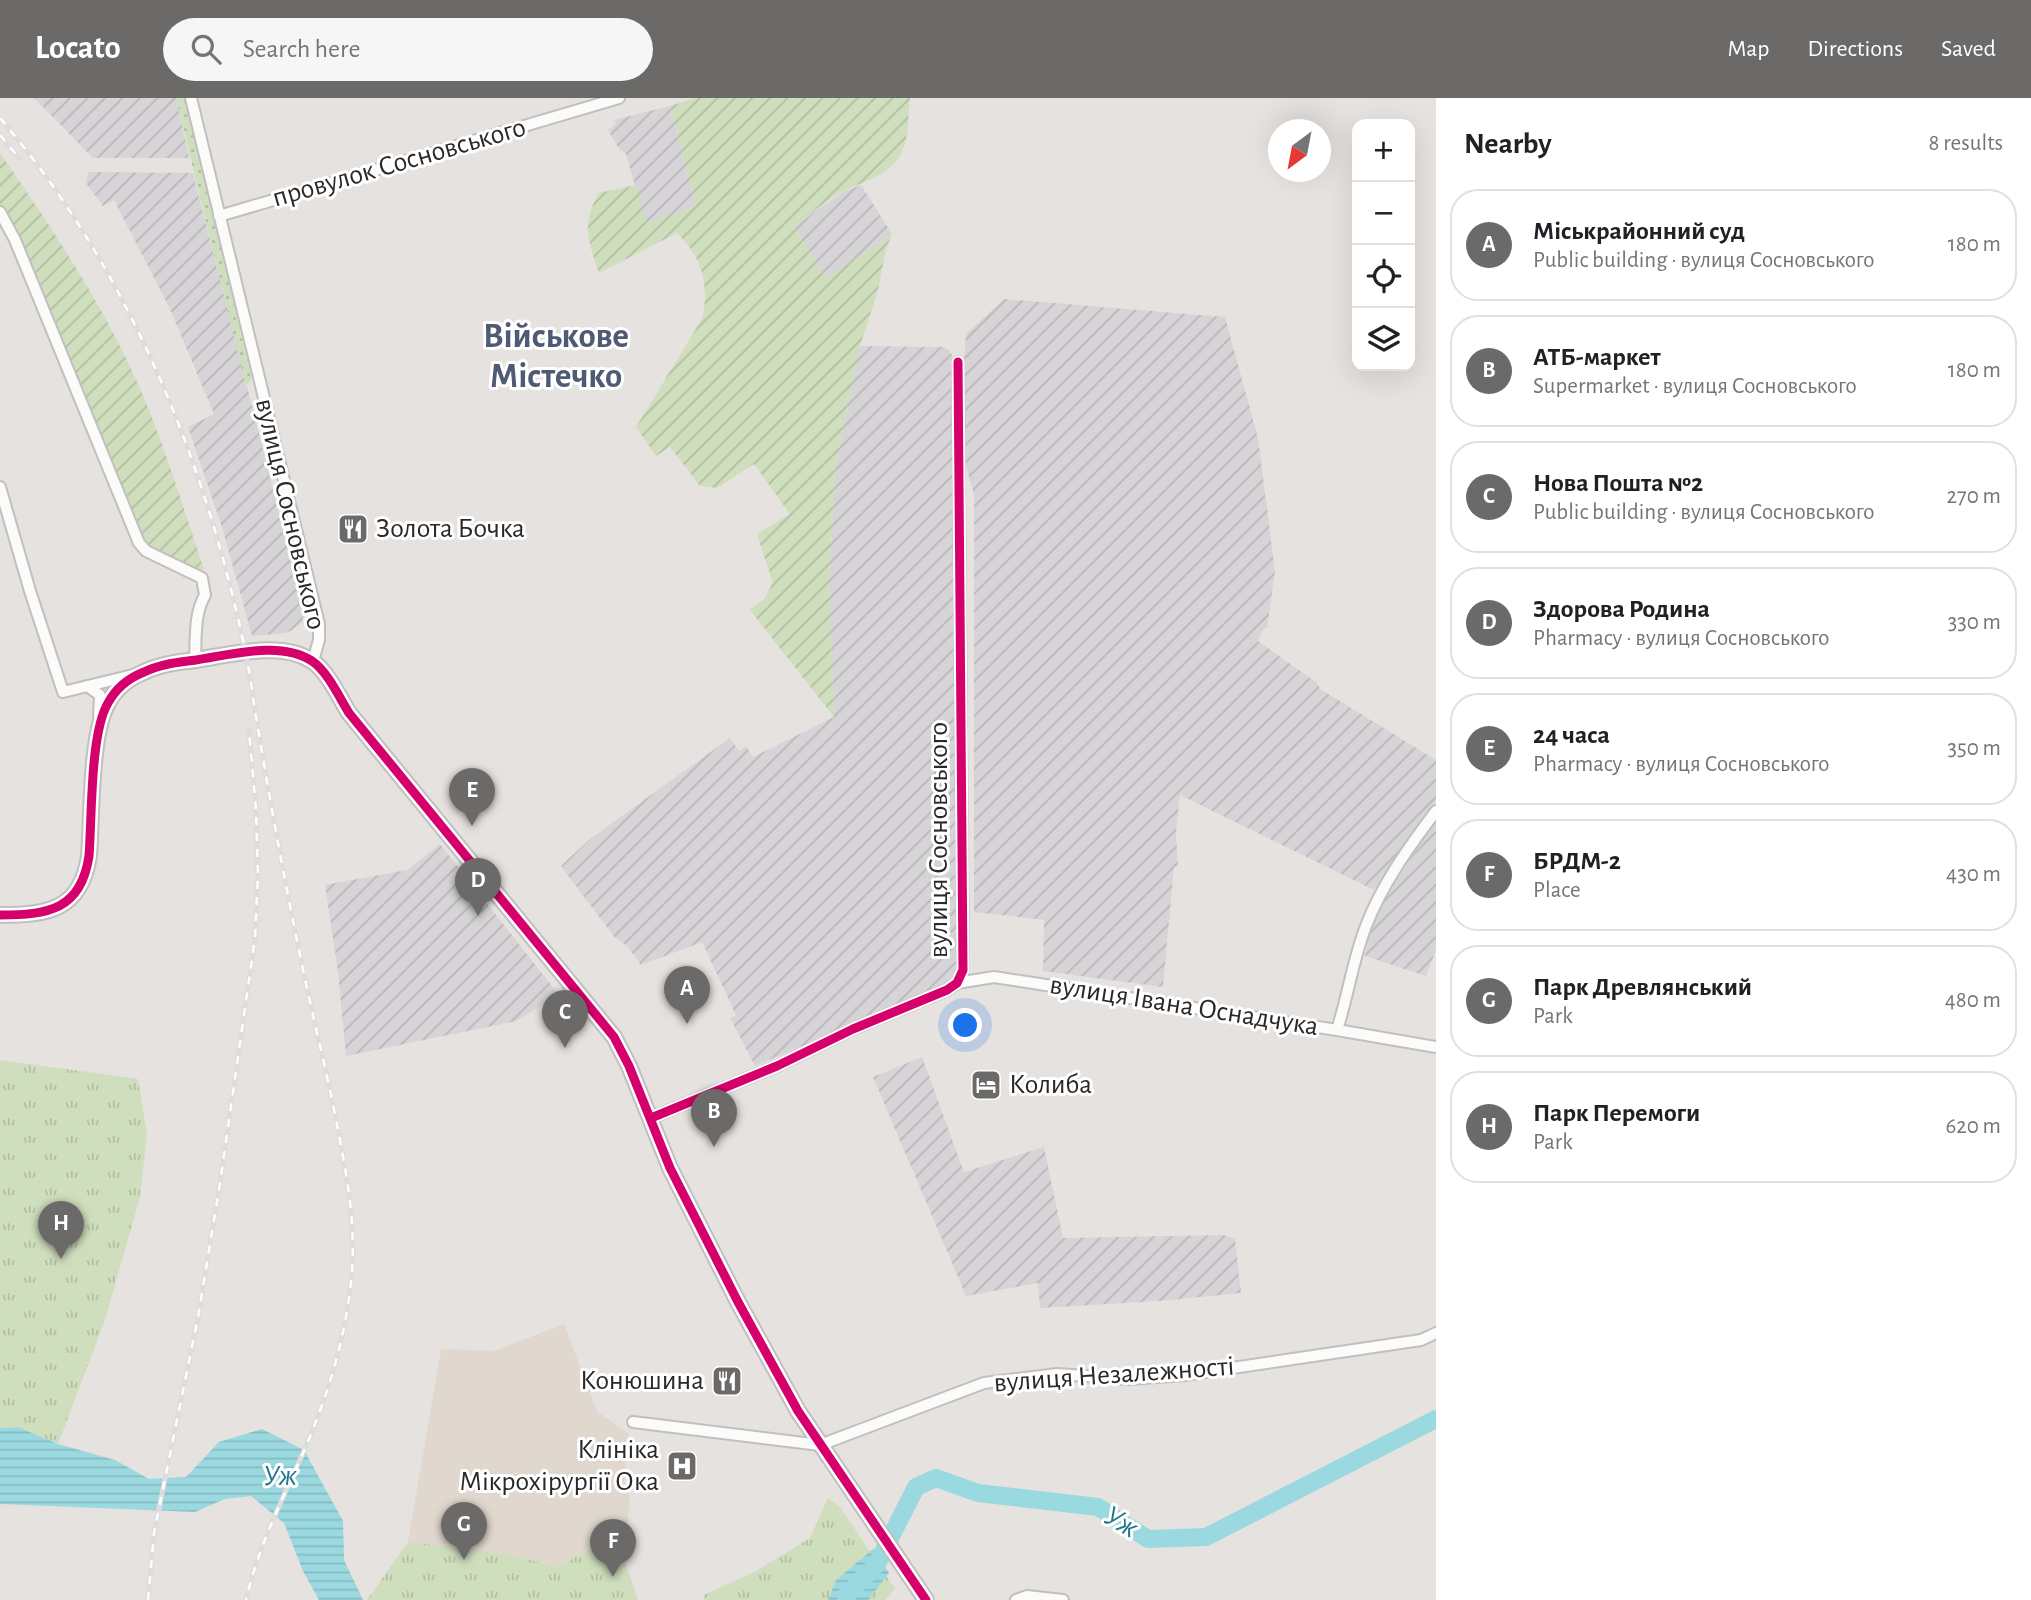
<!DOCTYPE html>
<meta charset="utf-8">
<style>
:root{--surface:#fff;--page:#f6f6f6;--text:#202124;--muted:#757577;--line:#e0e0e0;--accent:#6b6a69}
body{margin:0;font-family:"Alegreya Sans",sans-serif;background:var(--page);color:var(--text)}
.controls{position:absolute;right:21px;top:21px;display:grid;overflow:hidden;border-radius:14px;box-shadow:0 7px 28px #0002}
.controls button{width:63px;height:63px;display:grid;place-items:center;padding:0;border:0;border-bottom:2px solid var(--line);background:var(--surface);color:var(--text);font:35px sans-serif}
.compass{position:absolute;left:1268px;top:21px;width:63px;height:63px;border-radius:50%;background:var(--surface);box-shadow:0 7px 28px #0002;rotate:212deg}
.you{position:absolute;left:966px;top:928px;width:24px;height:24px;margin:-18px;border:5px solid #fff;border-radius:50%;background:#1a73e8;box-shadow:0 0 0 10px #1a73e833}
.badge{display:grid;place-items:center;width:46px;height:46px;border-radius:50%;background:var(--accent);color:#fff;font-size:23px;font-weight:700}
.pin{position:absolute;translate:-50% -58px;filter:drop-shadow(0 2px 4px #0008)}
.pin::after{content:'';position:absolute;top:37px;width:24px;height:21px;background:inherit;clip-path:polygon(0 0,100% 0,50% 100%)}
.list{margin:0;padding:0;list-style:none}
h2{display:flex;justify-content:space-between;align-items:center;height:91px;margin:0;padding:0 28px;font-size:30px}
h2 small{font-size:23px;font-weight:400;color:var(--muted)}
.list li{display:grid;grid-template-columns:46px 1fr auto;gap:21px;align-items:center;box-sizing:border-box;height:112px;margin:0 14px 14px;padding:0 14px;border:2px solid var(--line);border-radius:28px}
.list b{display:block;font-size:26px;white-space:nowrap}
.list p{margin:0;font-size:23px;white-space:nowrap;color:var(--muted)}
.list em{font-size:23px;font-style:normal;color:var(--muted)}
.icon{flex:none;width:38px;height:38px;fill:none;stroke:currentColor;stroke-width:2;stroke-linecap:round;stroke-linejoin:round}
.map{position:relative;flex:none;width:1436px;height:1502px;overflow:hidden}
header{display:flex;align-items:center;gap:42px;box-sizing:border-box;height:98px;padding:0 35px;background:var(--accent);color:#fff}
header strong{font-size:33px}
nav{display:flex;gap:38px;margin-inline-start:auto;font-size:24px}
.search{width:490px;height:63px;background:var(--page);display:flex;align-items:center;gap:18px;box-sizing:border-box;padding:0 24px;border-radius:38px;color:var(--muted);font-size:26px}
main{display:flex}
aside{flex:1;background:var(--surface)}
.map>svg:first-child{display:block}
.industrial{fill:url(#industrial-furrows)}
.education{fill:#e0d8ce}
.grass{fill:url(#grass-dots)}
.park{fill:url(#park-tufts)}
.garden{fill:url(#garden-furrows)}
.water{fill:url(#water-rules)}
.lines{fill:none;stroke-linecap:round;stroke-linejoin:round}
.river{stroke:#9bd9e0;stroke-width:18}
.street-casing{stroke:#c1bfc0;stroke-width:14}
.secondary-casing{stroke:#c1bfc0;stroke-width:18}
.street{stroke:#fbfbfa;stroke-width:10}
.secondary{stroke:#fbfbfa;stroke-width:14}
.rail-casing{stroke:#ddddde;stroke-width:5}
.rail{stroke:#fff;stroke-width:2.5;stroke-dasharray:8;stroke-linecap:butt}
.cycleway-casing{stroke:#fff;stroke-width:13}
.cycleway{stroke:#d6006c;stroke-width:9}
.labels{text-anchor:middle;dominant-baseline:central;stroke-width:6;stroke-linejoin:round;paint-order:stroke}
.street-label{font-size:28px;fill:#292929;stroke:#fff}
.poi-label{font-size:28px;fill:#292929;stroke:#fff;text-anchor:start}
.water-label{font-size:30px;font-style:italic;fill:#1d7589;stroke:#fff}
.district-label{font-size:35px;font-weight:bold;fill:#4f5b74;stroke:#fff}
</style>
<header>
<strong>Locato</strong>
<div class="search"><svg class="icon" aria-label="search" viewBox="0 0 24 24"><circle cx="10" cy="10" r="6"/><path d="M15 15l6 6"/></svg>Search here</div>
<nav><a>Map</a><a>Directions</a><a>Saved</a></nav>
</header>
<main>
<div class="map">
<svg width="1436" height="1502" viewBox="0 0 1436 1502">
<defs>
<pattern id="industrial-furrows" width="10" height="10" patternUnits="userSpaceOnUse" patternTransform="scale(1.75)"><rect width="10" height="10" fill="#d6d4d6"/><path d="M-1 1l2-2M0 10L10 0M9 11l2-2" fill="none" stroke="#b8b6b8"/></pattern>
<pattern id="grass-dots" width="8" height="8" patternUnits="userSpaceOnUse" patternTransform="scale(1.75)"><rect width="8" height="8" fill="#cfdebc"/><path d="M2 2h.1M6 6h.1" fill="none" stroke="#b2bea2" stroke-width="1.8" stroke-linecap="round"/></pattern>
<pattern id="park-tufts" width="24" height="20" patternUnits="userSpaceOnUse" patternTransform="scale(1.75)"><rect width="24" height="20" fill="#cfdebc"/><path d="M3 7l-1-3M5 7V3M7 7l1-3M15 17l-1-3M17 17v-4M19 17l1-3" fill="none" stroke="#b2bea2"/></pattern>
<pattern id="garden-furrows" width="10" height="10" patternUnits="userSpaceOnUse" patternTransform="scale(1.75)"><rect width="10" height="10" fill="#cfdebc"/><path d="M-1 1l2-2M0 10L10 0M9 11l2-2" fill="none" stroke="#b2bea2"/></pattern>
<pattern id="water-rules" width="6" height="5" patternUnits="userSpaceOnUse" patternTransform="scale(1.75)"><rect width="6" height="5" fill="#9bd9e0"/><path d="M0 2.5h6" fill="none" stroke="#86bac0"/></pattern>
</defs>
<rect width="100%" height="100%" fill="#e6e2df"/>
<path class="industrial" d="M34,0h142l13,60h-96z
M670,8l26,100 -50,17 -20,-69 -7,-5 -11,-19 8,-6 -2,-4z
M88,74l105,1 105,415 6,25 -2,9 -10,8 -7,3 -33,3 -30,-109 -34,-100 26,-13 -44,-105 -56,-109 -11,6 -17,-23z
M861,87l31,49 -66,45 -32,-52 48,-35z
M1004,201l221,18 33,121 17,133 -8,57h-3l-6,13 59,42 3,6 116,71v41l-62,89 -194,-95 -4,37 2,34 -4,1 -11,120 -120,-16 1,-51 -70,-8v-417l-10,-37v-96l2,-28z
M860,248l82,1 6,2 4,6 4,154 2,455 -4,10 -8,9 -15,8 -176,75 -25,-48 6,-3 -34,-73 -61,23 -14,-19 -12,-8 -54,-72 29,-27 140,-101 9,13 7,-5 7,11 81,-40 -5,-139 7,-115z
M1436,722v130l-10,26 -61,-20 7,-35 6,-14z
M440,746l119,151 -43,26 -170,35 -8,-84 -13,-87 82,-15z
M922,959l42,115 80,-25 19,91 161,-3 11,4 6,54 -82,8 -119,7 -2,-25 -72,13 -93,-219z"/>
<path class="education" d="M564,1226l33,87 32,23 -5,47 6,15 -3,36 -10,-3 -28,21 -32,17 -50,-13 -99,-12 33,-193 53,2z"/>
<path class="grass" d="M176,0h9l66,278v5l-5,5z"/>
<path class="park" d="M0,962l138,19 9,55 -7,63 -35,123 -47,124 -40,-17 -18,1z
M828,1400l12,9 55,82 -10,11h-181v-5l52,-24 54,-33z
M617,1431l10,3 -5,21 16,47h-271l41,-58 99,12 50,13 32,-17z"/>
<path class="garden" d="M695,0h215c-2,17 -1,39 -8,54 -11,23 -39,30 -59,39 -17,9 -34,25 -49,36l32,52 66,-45 -6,15 -8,41 -18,56 -24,117 -7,115 5,139 -84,-107 14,-11 9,-16 -16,-49 33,-20 -36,-50 -37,24 -17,-2 -30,-39 -14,9 -20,-29 66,-108c8,-34 0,-62 -25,-86l-78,40c-11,-32 -18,-49 0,-80l37,-8 10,38 50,-17 -26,-100z
M0,55c49,71 97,142 133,220 29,63 49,131 71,197l-8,1 -46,-23 -7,-11 -127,-304 -16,-27z"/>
<path class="water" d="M18,1329l40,17 57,16 34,19 37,-2 33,-35 43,-13 42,21 39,71 1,39 19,40h-44l-16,-29 -19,-48 -33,-27 -26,3 -30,13 -195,-8v-76z
M873,1451l16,24 -21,27h-40l8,-20z"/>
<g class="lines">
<path class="river" d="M846,1502v-4l31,-32 39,-77 20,-9 42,15 120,14 50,32 58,-2 230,-118"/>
<g class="street-casing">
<path id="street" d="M191,0l128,526v16l-6,21
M0,114l15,28 124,303 7,8 56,27 3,17c-11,19 -9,43 -10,65
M219,118l400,-118
M0,389l30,104 33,101 70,-17
M87,588l13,9 -1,21
M957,885l37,-6 343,53c11,-34 16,-71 29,-104 16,-42 43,-79 70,-115
M1337,932l99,17
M651,1020l126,-52 76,-37 94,-39 10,-7 6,-13 -5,-608
M633,1324l187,23 164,-62 73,-9 72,5 56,-4 236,-35 15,-7
M1016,1502l11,-4 36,4"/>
</g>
<g class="secondary-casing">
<path id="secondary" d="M0,817c48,0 81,-5 89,-59 3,-38 1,-123 19,-153 8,-15 21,-25 36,-31 17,-8 34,-10 52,-12 34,-5 85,-20 116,1 16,11 27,36 37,52l265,324 15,29 41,102 68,134 60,109 128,189"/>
</g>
<use href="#street" class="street"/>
<use href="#secondary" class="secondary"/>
<g class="rail-casing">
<path id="rail" d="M0,20c128,150 205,341 245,532 6,26 8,52 13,78 12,73 25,145 40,217 13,67 31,133 43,201 8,41 14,83 11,125 -5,63 -24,125 -49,182 -22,49 -45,95 -57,147
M0,37l20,24
M148,1502l6,-67 44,-216 21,-127 36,-252 3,-63 -2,-65 -7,-79"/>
</g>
<use href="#rail" class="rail"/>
<g class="cycleway-casing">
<path id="cycleway" d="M0,817c48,0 81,-5 89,-59 3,-38 1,-123 19,-153 8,-15 21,-25 36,-31 17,-8 34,-10 52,-12 34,-5 85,-20 116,1 16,11 27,36 37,52l265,324 15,29 41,102 68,134 60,109 128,189
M651,1020l126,-52 76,-37 94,-39 10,-7 6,-13 -5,-608"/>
</g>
<use href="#cycleway" class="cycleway"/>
</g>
<defs>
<g id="restaurant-square" transform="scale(1.575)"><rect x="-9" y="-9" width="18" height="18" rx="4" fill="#6b6a69" stroke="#fff"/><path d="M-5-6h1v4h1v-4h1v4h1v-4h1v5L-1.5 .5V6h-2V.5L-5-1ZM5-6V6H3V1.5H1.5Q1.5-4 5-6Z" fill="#fff"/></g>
<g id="hotel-square" transform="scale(1.575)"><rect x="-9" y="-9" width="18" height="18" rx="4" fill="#6b6a69" stroke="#fff"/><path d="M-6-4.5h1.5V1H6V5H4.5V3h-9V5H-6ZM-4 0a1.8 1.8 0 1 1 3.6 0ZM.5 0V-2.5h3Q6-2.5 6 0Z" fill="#fff"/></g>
<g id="hospital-square" transform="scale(1.575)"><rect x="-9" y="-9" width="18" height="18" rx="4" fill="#6b6a69" stroke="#fff"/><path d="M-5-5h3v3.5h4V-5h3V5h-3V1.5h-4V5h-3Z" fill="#fff"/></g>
</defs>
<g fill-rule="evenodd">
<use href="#restaurant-square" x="353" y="431"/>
<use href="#hotel-square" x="986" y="987"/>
<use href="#restaurant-square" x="727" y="1283"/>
<use href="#hospital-square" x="682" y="1368"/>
</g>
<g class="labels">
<g class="street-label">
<text transform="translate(399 65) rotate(-16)">провулок Сосновського</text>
<text transform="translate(290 416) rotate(77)">вулиця Сосновського</text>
<text transform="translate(939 742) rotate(-90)">вулиця Сосновського</text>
<text transform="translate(1184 908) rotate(9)">вулиця Івана Оснадчука</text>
<text transform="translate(1114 1277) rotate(-4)">вулиця Незалежності</text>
</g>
<g class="poi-label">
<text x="376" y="431">Золота Бочка</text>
<text x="1009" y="987">Колиба</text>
<text x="704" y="1283" text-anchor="end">Конюшина</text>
<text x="659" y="1352" text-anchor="end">Клініка<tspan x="659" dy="32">Мікрохірургії Ока</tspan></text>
</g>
<g class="water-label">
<text x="280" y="1378">Уж</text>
<text transform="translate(1121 1424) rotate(30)">Уж</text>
</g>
<g class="district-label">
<text x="556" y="238">Військове<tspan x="556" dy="40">Містечко</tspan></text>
</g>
</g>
</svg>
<div class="controls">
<button>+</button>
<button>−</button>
<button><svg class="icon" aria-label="locate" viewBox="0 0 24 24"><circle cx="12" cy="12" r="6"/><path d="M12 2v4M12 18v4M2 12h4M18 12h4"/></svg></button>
<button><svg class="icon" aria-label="layers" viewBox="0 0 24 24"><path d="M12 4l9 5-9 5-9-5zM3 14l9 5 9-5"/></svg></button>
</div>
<svg class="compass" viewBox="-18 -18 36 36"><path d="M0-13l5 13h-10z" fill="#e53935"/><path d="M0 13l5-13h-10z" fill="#757577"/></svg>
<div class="you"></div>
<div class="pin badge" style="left:687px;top:926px">A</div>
<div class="pin badge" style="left:714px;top:1049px">B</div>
<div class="pin badge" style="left:565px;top:950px">C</div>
<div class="pin badge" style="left:478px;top:818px">D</div>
<div class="pin badge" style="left:472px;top:728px">E</div>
<div class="pin badge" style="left:613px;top:1479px">F</div>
<div class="pin badge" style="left:464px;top:1462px">G</div>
<div class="pin badge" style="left:61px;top:1161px">H</div>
</div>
<aside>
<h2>Nearby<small>8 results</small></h2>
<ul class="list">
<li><span class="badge">A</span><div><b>Міськрайонний суд</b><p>Public building · вулиця Сосновського</p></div><em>180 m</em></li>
<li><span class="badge">B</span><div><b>АТБ-маркет</b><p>Supermarket · вулиця Сосновського</p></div><em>180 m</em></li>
<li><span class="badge">C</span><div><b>Нова Пошта №2</b><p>Public building · вулиця Сосновського</p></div><em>270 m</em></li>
<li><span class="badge">D</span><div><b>Здорова Родина</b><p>Pharmacy · вулиця Сосновського</p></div><em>330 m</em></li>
<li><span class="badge">E</span><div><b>24 часа</b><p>Pharmacy · вулиця Сосновського</p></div><em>350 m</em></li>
<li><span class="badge">F</span><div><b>БРДМ-2</b><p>Place</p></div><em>430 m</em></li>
<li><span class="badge">G</span><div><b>Парк Древлянський</b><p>Park</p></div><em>480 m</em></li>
<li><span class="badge">H</span><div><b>Парк Перемоги</b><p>Park</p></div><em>620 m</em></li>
</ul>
</aside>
</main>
